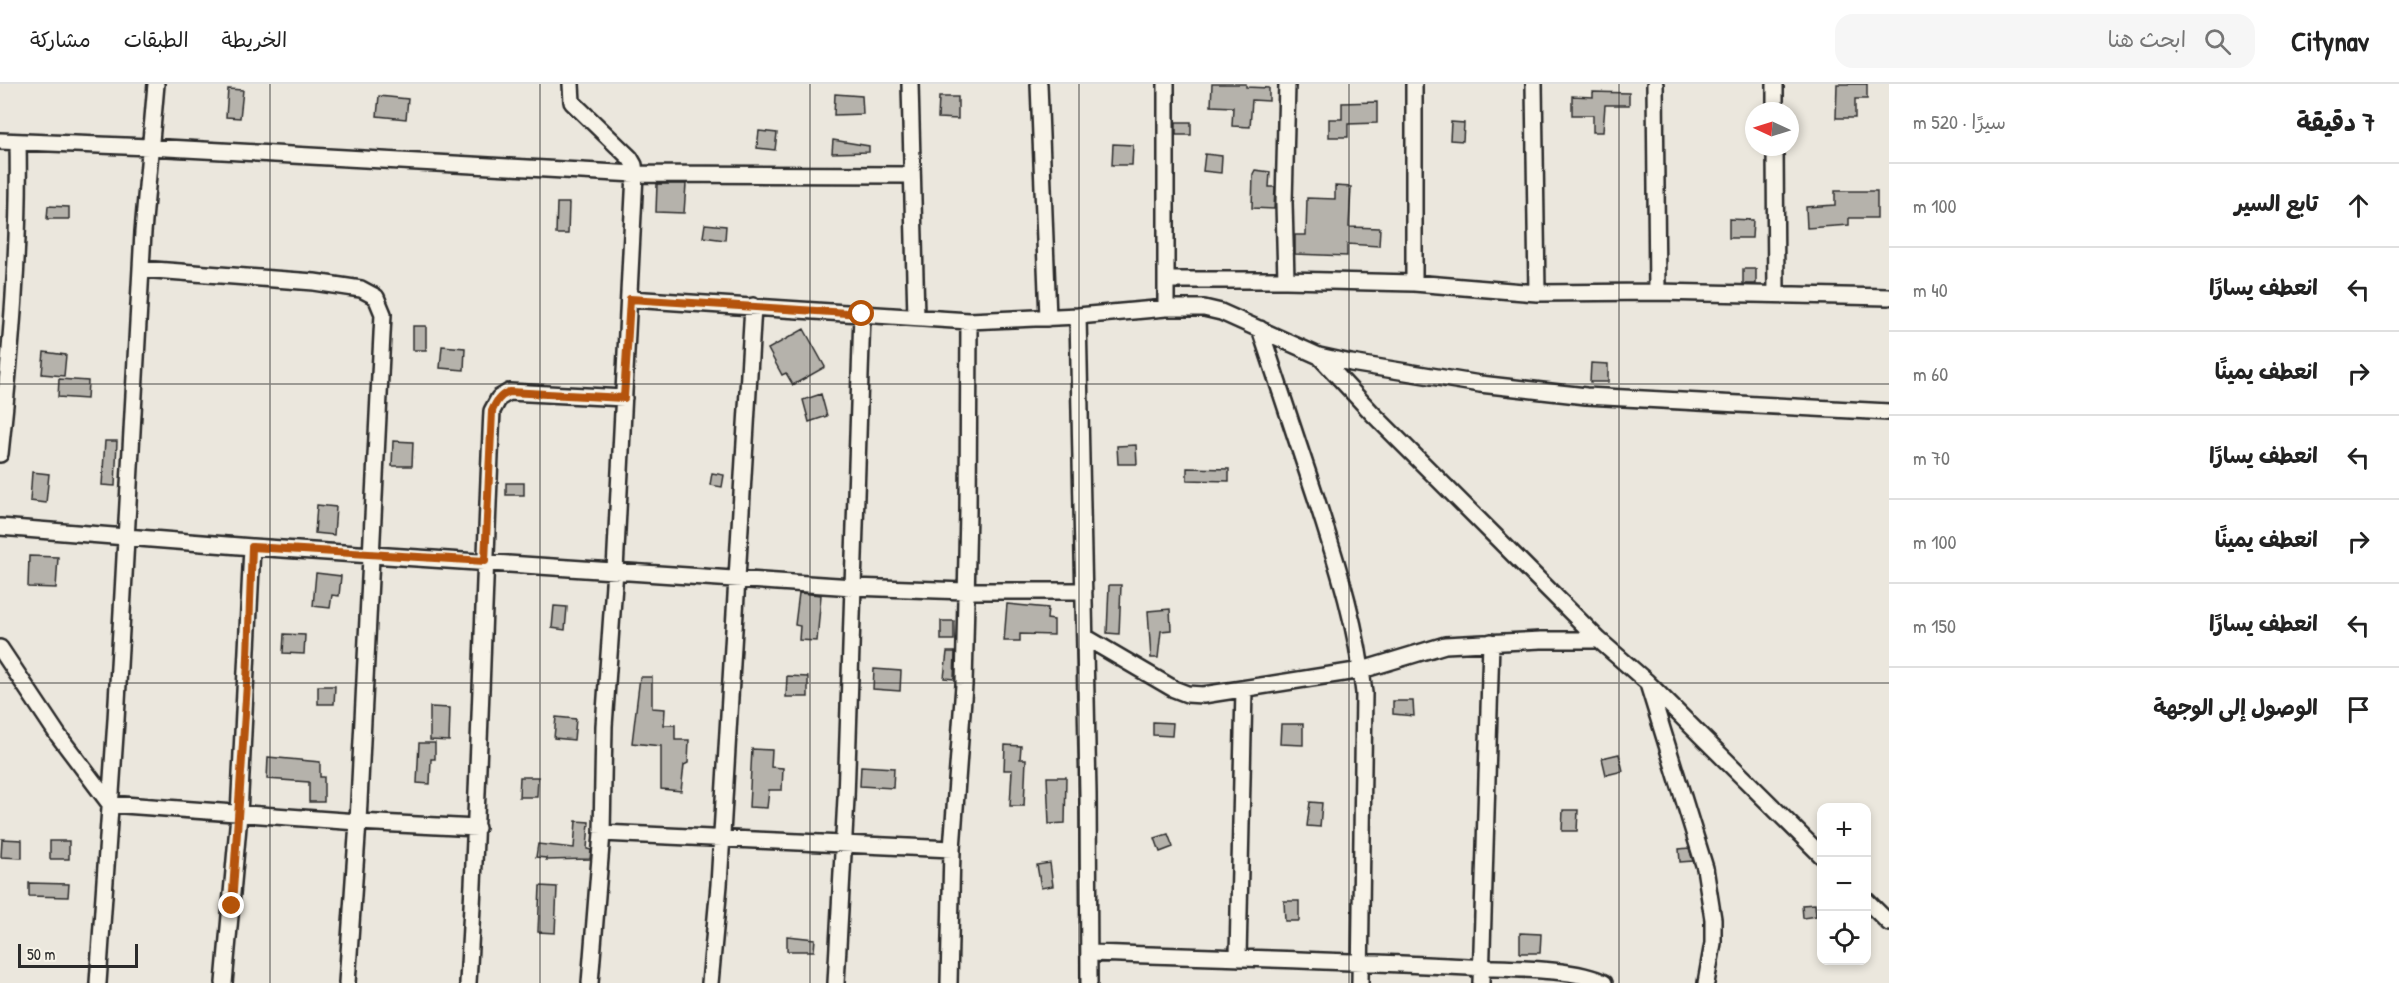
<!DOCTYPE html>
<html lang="ar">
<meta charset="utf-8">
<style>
:root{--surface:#fff;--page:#f6f6f6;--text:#222;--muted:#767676;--line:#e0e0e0}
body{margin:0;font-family:"Patrick Hand","Playpen Sans Arabic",sans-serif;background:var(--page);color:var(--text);direction:rtl}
.controls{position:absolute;right:18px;bottom:18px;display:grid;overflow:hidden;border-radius:12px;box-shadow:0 3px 9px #0003}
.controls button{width:54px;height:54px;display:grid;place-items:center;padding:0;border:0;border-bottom:2px solid var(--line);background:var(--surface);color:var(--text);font:30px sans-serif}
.compass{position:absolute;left:1745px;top:18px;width:54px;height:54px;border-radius:50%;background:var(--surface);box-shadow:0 3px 9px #0003;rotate:274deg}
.scale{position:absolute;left:18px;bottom:15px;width:120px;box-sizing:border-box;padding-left:6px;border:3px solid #2b2b2b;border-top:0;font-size:16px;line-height:21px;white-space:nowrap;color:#2b2b2b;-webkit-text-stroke:4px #f7f3e8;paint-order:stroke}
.stop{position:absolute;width:18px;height:18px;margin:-14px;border:4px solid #b45309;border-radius:50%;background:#fff}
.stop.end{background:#b45309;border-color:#fff;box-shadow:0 2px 6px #0008}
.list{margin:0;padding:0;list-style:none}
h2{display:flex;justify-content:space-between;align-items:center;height:78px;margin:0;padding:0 24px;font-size:26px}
h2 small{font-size:20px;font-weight:400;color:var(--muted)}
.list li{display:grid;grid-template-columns:39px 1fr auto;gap:18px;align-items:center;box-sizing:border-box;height:84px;padding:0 24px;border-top:2px solid var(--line)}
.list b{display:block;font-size:22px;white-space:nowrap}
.list em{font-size:20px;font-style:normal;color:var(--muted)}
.icon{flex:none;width:33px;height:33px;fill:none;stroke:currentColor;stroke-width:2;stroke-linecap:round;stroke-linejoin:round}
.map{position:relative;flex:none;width:1889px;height:899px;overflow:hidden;direction:ltr}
header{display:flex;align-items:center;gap:36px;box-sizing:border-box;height:84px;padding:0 30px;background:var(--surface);border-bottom:2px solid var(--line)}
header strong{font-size:28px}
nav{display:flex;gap:33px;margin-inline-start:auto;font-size:21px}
.search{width:420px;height:54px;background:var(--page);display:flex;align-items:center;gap:15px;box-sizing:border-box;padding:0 21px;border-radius:18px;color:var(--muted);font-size:22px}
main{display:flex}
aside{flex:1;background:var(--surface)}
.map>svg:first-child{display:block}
.building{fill:#b5b2ab;stroke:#2b2b2b;stroke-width:1.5}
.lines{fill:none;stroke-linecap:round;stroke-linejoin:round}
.minor-casing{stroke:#2b2b2b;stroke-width:20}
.minor{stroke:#f7f3e8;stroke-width:15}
.route{stroke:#b45309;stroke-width:8}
.grid{fill:none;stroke:#2b2b2b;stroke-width:1.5;stroke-opacity:0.55}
</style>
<header>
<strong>Citynav</strong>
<div class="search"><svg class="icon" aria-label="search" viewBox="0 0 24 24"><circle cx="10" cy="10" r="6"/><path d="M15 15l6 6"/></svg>ابحث هنا</div>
<nav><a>الخريطة</a><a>الطبقات</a><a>مشاركة</a></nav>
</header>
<main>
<aside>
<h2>7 دقيقة<small>سيرًا · 520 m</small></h2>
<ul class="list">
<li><svg class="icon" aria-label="ahead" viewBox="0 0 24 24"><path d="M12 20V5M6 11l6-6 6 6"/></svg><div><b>تابع السير</b></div><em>100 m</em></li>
<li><svg class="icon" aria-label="left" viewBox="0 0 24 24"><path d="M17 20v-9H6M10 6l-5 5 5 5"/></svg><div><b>انعطف يسارًا</b></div><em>40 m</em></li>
<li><svg class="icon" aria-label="right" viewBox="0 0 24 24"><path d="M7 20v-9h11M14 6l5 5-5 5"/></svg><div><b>انعطف يمينًا</b></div><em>60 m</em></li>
<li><svg class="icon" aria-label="left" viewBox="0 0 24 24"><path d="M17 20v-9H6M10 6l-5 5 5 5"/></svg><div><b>انعطف يسارًا</b></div><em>70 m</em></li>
<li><svg class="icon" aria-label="right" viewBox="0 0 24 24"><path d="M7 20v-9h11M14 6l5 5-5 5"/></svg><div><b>انعطف يمينًا</b></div><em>100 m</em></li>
<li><svg class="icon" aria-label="left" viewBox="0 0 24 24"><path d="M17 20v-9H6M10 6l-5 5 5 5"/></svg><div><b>انعطف يسارًا</b></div><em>150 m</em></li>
<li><svg class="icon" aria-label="arrive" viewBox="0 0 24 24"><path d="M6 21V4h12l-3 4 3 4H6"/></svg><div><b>الوصول إلى الوجهة</b></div></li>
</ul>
</aside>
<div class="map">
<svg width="1889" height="899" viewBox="0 0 1889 899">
<rect width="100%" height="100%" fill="#ebe7dd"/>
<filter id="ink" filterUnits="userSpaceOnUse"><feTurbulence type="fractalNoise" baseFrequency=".0167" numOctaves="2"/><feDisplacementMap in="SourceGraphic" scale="12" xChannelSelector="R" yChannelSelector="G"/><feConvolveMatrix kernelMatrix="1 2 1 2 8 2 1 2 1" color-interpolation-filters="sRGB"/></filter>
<g filter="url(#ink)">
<path class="building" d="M1212,0h34v3l23,1v13l-17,-1 -2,27 -18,-1 1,-19 -22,-1z
M1837,0h30v15h-12v19h-19z
M228,5l15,1 -3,28 -14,-1z
M1593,8l36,1v12h-24l-2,27h-10v-17h-21v-19l21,1z
M835,10l27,2 1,18 -29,1z
M379,12l29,3 -2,20 -29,-3z
M939,13h19v22l-20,-1z
M1377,18v21l-29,1v13h-19v-18h13v-16z
M1176,38h15v13h-15z
M1451,38l13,1 -1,18 -13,-1z
M759,47l18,2 -2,17 -18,-2z
M833,56l36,6v6l-37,1z
M1113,60l20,1 -1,20h-20z
M1205,70l17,2 -1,17 -18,-2z
M1255,86l15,2 -1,15h6l-1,22 -22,-1 1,-34z
M657,100h29l-2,29 -28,-1z
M1335,102l16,1 -2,40 31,1 -1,18 -32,-2v12l-52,-2v-19h11l1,-37 28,1z
M1835,107h42v27h-28v7l-42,3 -1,-21 29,-2z
M557,119h12l-1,31h-12z
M48,122l21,1v12h-22z
M1729,135l24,1 -1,18h-23z
M705,140l21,2 -1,14 -22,-3z
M1743,185h13v15h-13z
M413,242h13v24h-13z
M804,245l21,38 -32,18 -7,-12 -4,2 -14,-26z
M442,262l23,2 -1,22 -24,-2z
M44,268l22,3 -2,21 -22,-2z
M1591,279l17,1v18h-18z
M59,295l29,2 -1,18 -29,-2z
M821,310l6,22 -18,6 -6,-22z
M105,357h12l-2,45 -13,-1z
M393,357l20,1 -1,24h-20z
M1136,361l1,19h-19l-1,-18z
M1187,384l42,1v12l-42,-1z
M32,388l17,2 -3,29 -16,-2z
M712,389l12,2 -2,12 -12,-2z
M506,399h18v12h-18z
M317,421l19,2 -2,28 -19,-2z
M29,472l29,1 -2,31 -28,-1z
M316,489l25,3 -2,20 -7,-1 -2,13 -17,-2z
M1109,501h12l-2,49 -12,-1z
M799,509l22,2 -4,46 -18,-1 1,-14 -5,-1z
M1007,520l41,4 -1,11 7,1v15l-34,-1v7h-16z
M554,522l13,1 -2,23 -13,-2z
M1170,525l1,21 -10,1 -3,27h-7l-3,-47z
M941,537h13v19h-13z
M284,550l21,1 -1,19 -21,-1z
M947,568h8l-1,27 -10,-1z
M874,585l27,2 -1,20 -27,-2z
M787,592l21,1v20h-22z
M640,593h12v31l13,1 -1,16h11v15h14l-1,23 -4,2 -3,26 -20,-2v-43l-29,-3z
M318,602h17l-1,18h-16z
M1393,617h20l1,15 -21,-2z
M430,623l20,1 -1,33 -19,-1z
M556,633l20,2 -2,21 -20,-2z
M1153,638l20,1 -1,13 -19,-1z
M1281,640h22v21l-23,-1z
M419,659h16v16h-4l-1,25 -13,-1z
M1005,661l16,1 -1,13h6l-2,47h-14l2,-36h-8z
M752,665l20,1 -1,17 12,1 -1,22h-13l-2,18 -18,-1z
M1619,670l4,17 -17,4 -4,-17z
M268,673l52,5v15h4v25h-15v-20l-42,-3z
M861,682l33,2 -1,20 -33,-2z
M520,693h18l-1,20h-18z
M1047,693h19l-1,46 -16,1z
M1310,718l12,1 -2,24 -13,-1z
M1563,726h15l-1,21h-15z
M576,737l13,1 -2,27 4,1 -1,9 -44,1v-2l-10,-1 2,-13 36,4z
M1168,750l5,13 -13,5 -5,-14z
M2,755l20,1v18l-21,-1z
M50,757h19v18h-19z
M1689,764l4,13 -13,1 -1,-13z
M1050,779l3,23 -12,2 -4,-23z
M29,799l40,1 -1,13 -39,-1z
M540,802l17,1 -2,46 -17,-1z
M1284,817h15v20h-14z
M1815,820l1,12 -13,2 -1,-13z
M1520,849l21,1 -1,19h-20z
M787,852l28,3 -1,12h-27z"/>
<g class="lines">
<g class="minor-casing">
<path id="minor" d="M571,0l1,18 58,56 4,7 1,9 -20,396 -11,156 -2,107 -12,150
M910,0l6,233
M1039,0l9,234
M1414,0v199
M1534,0l3,209
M1655,0l2,208
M1775,0v27
M0,57l149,6 486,27 277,1
M1775,63l1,147
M141,185l173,13 47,7 15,8 7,17 -25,508 -11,161
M1166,196h120l128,3 123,10 120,-1 232,5
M1286,196l-2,-77 3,-119
M630,215l339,22 109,-5 88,-8h38l17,4 98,44 32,7 129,21 106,12 303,16
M1166,224v-224
M1078,232l10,478 1,189
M1260,245c19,56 37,113 56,169 21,66 41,126 48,195l-4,290
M1319,272l54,58 226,226 48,42 175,174
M0,370c11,-104 20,-208 18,-312
M0,443l252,20 601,40 112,4h119
M1085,553l89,52 13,5 16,1 159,-25 83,-25 96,-5h58
M0,564l58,87 52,69 248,18 119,6
M1649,603l56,181 8,51v24l-7,40
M602,749l350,16
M1866,816l23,23
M1089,869c127,4 253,8 379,14 35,2 107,0 136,16
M1238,873l6,-268
M98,899l18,-263 27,-488 13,-148
M224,899l15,-168 13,-268
M468,899c11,-191 15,-381 24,-572l7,-13 10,-6 115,6
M710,899l9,-98 34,-579
M836,899l10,-185 16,-484
M949,899l3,-134 12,-164 4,-173 1,-191
M1481,899l10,-341"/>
</g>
<use href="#minor" class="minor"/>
</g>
</g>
<g class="lines" filter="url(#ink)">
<path class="route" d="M232,822l15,-222 5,-137 233,14 7,-150c4,-9 7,-15 17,-19l115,6 6,-99 232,15"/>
</g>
<path class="grid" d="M270,0v899M540,0v899M810,0v899M1079,0v899M1349,0v899M1619,0v899M0,300h1889M0,599h1889"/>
</svg>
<div class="controls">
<button>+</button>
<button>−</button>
<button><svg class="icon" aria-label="locate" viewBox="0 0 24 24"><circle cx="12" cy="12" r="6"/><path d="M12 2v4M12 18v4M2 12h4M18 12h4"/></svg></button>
</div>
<svg class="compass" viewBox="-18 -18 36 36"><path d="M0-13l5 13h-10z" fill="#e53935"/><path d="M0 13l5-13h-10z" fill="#767676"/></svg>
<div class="scale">50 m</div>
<div class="stop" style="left:862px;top:230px"></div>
<div class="stop end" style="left:232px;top:822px"></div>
</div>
</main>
